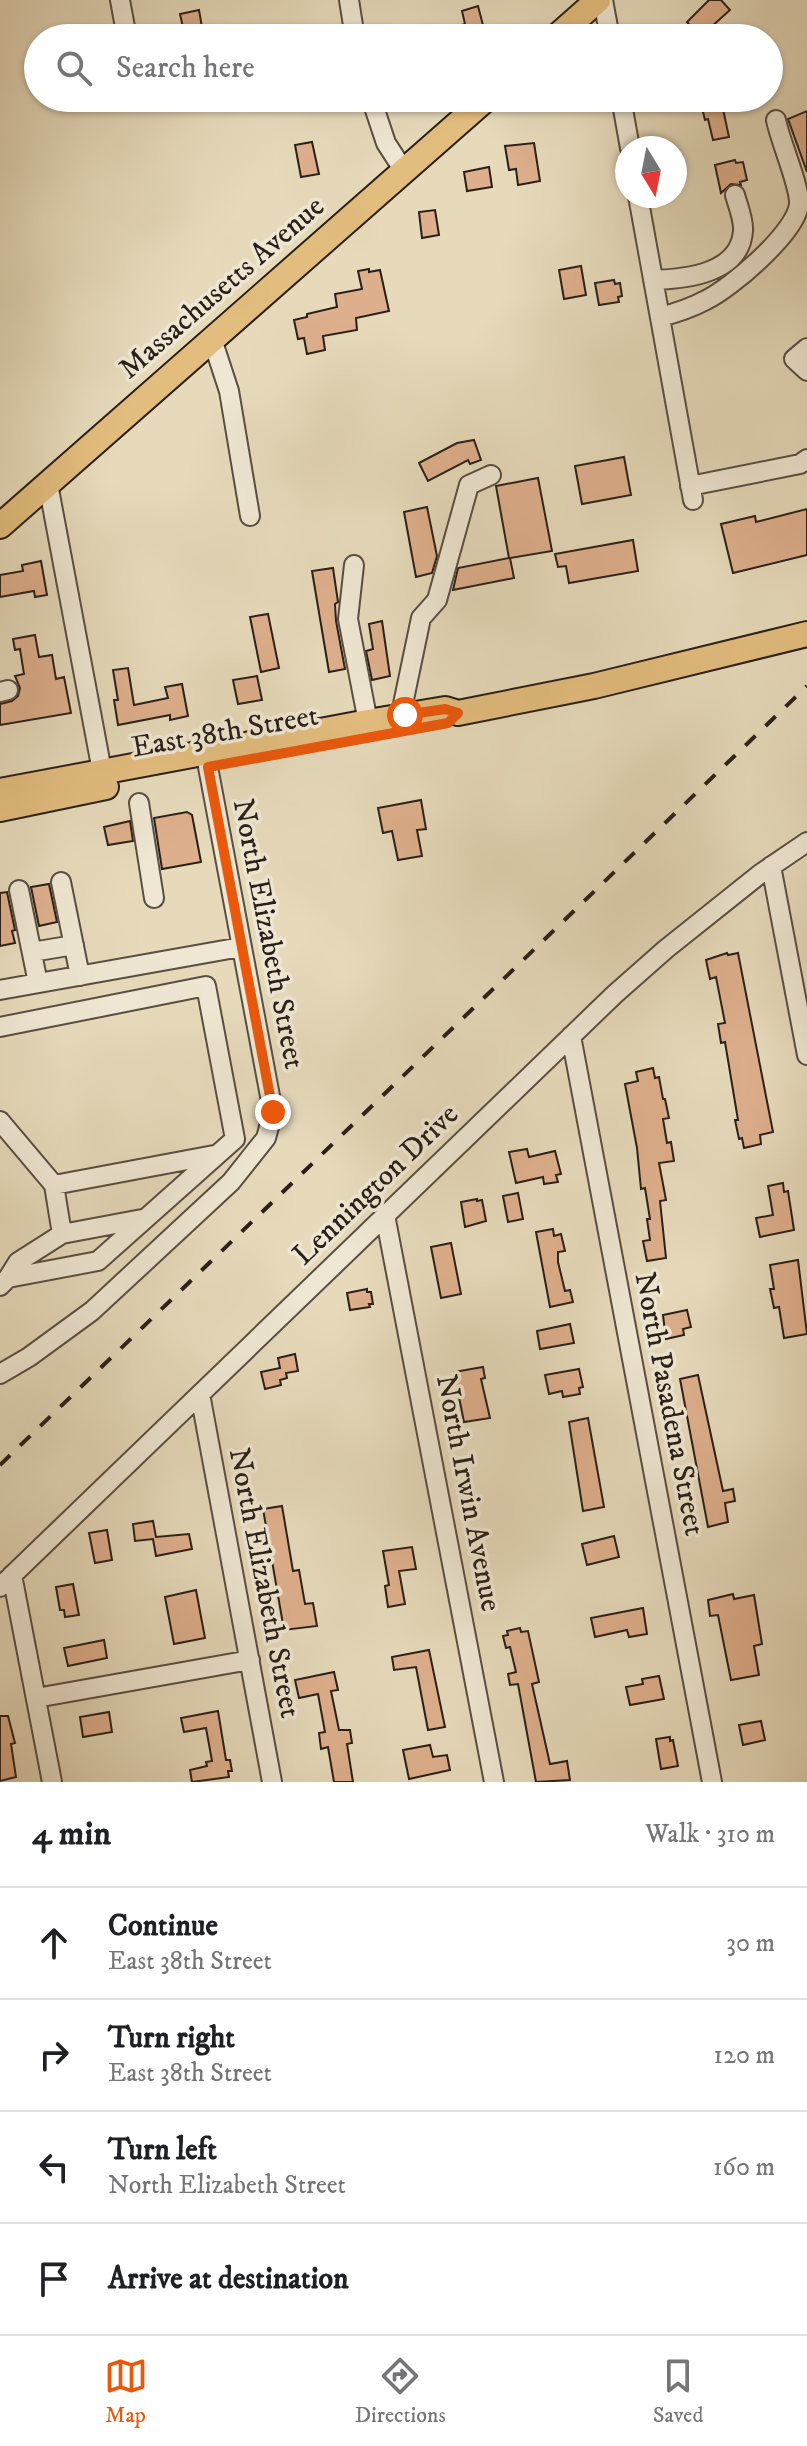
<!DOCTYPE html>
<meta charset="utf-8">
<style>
:root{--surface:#fff;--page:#f2f2f2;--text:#202124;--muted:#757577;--line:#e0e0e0;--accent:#ea580c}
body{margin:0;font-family:"IM FELL DW Pica",serif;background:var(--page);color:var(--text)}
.compass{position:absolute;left:615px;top:136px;width:72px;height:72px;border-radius:50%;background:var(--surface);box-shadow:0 2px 6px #0004;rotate:170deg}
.stop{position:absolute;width:24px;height:24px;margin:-18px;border:6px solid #ea580c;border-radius:50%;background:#fff}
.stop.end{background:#ea580c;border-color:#fff;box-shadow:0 2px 8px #0008}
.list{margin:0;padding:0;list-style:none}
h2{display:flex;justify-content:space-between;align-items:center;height:104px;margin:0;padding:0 32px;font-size:34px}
h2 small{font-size:26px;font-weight:400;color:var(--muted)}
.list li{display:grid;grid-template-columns:52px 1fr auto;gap:24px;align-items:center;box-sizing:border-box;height:112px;padding:0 32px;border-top:2px solid var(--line)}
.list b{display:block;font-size:30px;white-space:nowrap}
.list p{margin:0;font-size:26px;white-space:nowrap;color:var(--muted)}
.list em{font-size:26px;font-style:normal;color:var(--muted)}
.icon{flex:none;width:44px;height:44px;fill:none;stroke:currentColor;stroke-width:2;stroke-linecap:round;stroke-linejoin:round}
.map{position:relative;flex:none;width:807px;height:1782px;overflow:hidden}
.search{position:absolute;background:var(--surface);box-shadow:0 2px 6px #0004;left:24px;right:24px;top:24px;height:88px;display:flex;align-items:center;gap:20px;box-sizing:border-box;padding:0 28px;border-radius:44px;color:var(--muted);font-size:30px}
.sheet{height:552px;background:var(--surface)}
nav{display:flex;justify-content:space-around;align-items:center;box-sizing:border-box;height:112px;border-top:2px solid var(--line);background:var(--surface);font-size:22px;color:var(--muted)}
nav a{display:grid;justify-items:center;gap:4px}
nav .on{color:var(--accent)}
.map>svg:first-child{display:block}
.building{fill:#deaf8c;stroke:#2a1f18;stroke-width:2}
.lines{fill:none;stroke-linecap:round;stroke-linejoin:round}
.minor-casing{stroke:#594e41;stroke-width:22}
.major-casing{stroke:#2a1f18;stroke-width:28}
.minor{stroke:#efe7d3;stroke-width:18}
.major{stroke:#e3bd7e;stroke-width:24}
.rail{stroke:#2a1f18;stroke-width:4;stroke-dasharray:14 14;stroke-linecap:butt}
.route{stroke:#ea580c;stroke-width:10}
.labels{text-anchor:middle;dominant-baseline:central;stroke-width:7;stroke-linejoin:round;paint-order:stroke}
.street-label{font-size:30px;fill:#2a1f18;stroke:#efe7d3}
</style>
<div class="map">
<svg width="807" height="1782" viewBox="0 0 807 1782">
<rect width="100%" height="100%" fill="#e6dabb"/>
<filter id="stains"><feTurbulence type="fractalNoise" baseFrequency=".0025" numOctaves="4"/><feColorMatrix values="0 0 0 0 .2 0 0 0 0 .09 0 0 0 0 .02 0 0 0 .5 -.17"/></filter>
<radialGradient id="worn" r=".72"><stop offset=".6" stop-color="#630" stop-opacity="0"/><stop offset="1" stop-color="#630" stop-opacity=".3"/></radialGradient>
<path class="building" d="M709,0h12l9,10 -30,27 -13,-15z
M478,6l7,27 -24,5 -3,-12 7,-2 -3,-13z
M199,10l4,23 -18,4 -5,-23z
M721,100l8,37 -16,3 -5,-21 -3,1 -3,-12 3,-1 -1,-3z
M807,111v61l-19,-53z
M312,142l7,32 -18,3 -6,-32z
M534,143l6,38 -22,4 -2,-16 -7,1 -4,-24z
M735,160l1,3 7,-1 4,18 -7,2 1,3 -10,-1 -10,9 -6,-28z
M489,167l3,20 -25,4 -3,-19z
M435,210l4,25 -17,3 -3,-26z
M581,266l5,29 -22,4 -5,-29z
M369,269v3l11,-2 9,41 -33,7 1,12 -34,6 2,14 -18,4 -3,-16 -6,1 -4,-19 13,-3v-3l30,-7 -2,-13 27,-5 -4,-18z
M614,280l1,4 5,-1 2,13 -4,1 1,5 -20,3 -4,-22z
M474,440l7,20 -11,4 -2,-4 -40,21 -9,-18 38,-20z
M624,457l7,38 -49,9 -7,-38z
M538,478l14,73 -42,7 4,20 -61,12 5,-22 51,-10 -13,-72z
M427,507l10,49 -5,17 -16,4 -12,-65z
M807,509v46l-74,18 -12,-49 34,-8 1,6z
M633,540l5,31 -69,12 -3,-17 -8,1 -3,-13z
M41,561l6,34 -12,2 -1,-6 -34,6v-22l23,-4 -1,-6z
M333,568l5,34 -3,2 1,17 9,48 -16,3 -17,-101z
M268,614l11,54 -18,4 -11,-55z
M382,621l8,55 -18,4 -6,-29 7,-2 -4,-25z
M35,635l4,22 13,-2 4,24 8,-2 7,36 -71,12v-21l12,-3 6,-5 2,-8 -5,-12 9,-2 -4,-25 -5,1 -2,-11z
M128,668l6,37 34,-7 -3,-11 17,-3 6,32 -18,4v-5l-52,10 -4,-25h4l-5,-30z
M257,676l5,24 -24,4 -5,-24z
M421,800l5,29 -9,1 5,26 -24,4 -6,-29 -9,2 -5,-25z
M187,812l5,3 9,47 -39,7 -8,-51z
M130,821l3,20 -25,4 -4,-18z
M49,884l8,38 -18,4 -8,-39z
M7,892l8,38 -3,1 3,12 -15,3v-53z
M727,953l1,2 10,-2 35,179 -13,3 1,9 -17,4 -2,-10 -3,1 -4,-19h3l-13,-78 -4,1 -3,-19 7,-1 -9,-46 -6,2 -4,-19z
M653,1068l2,10 4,-1 4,22h2l4,19 -6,1 4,24 4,-1 3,19 -15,2 7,37 -6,1 6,57 -19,3 -4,-20 7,-1 -3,-21h3l-5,-31 -4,1 -4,-41 -12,-64 13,-3 -2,-9z
M527,1149l2,8 26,-6 6,23 -5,1 2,7 -14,2 -1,-7 -27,6 -7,-31z
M783,1183l1,9 4,-1 6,39 -34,7 -4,-19 17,-3 -5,-29z
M518,1193l5,26 -15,3 -5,-26z
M477,1199v2l5,-1 4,21 -21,6 -4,-25z
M553,1229l1,7 7,-2 4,17 -7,1v10l7,29 5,-1 3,12 -23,5 -14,-75z
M451,1243l10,51 -20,4 -10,-51z
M798,1260l9,74 -23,4 -5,-31 -5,1 -4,-19h4l-4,-24z
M367,1289v3h4l2,12h-4l1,3 -20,3 -3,-17z
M687,1310l4,17 -8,2 1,6 -18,4 -3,-24z
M570,1324l4,19 -34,6 -3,-18z
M295,1354l3,17 -12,2 1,5 -7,2 1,5 -16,4 -4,-17 19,-4 -2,-10z
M483,1367l2,11 -4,1 9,39 -26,4 -10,-50z
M579,1369l4,18 -4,1 1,6 -17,3 -1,-6 -13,3 -4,-19z
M698,1375l25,116 10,-2 2,12 -10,2 3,19 -20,5 -28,-148z
M588,1418l16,89 -21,4 -14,-89z
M282,1506l11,65 6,-1 6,34 8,-1 4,23 -33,4 -21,-121z
M153,1521l3,16 33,-3 3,15 -36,7 -3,-17 -18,2 -2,-17z
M107,1530l5,30 -17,3 -6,-30z
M614,1536l5,21 -32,8 -5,-21z
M412,1547l4,22 -17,2 6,33 -17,3 -3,-21 4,-1 -6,-34z
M73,1584l6,31 -14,2 -1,-7h-4l-4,-23z
M196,1590l9,48 -31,6 -9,-47z
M733,1594l1,5 20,-4 8,49 -8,2 5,29 -28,5 -13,-65 -8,1 -2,-16z
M643,1608l4,26 -18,3 -2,-7 -32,7 -4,-19z
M520,1628l1,4 7,-1 11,51 -7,2 18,80 17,-3 3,19 -34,2 -18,-98 -8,1 -2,-11 8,-2 -6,-25 -4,1 -3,-12 5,-1 -1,-4z
M104,1640l3,18 -39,8 -4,-18z
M429,1650l16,77 -17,3 -12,-63 -22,3 -2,-13z
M334,1672l4,18 -7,1 8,39h11l2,13 -5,1 6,38h-19l-6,-35 -7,2 -2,-16 6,-1 -7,-38 -19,4 -4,-18z
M659,1676l5,23 -34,6 -4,-18 17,-3 -1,-5z
M218,1711l8,49h4l2,11h-4l1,6 -37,5 -2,-12 17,-4 -1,-4 6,-1 -6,-33 -22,4 -3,-14z
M109,1712l3,20 -29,5 -3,-20z
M0,1716h8l7,27 -4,1 5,33 -16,4z
M761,1721l4,19 -22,5 -4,-20z
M670,1737v4l3,-1 5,26 -17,3 -5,-30z
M430,1745l3,12 14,-2 3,15 -41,9 -6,-29z"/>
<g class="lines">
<g class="minor-casing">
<path id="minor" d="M120,0l7,38
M349,0l6,38
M603,0l7,38
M371,98l15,45 18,28
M621,98l9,50
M638,196l55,304
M653,280c32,-1 87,-6 90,-49 1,-11 -5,-25 -8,-36
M660,317c16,-4 31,-9 46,-17 25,-12 91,-68 93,-96 1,-18 -19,-63 -23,-84
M212,339l17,52 21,125
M807,348l-13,11 13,12
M48,484l54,287
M690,486l110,-22 7,-5
M354,565l-6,54 20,103
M0,692l8,-2
M405,715l-2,-11 18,-86 16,-18 32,-115 22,-10
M139,803l15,95
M771,866l36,189
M61,882l19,94
M19,890l19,93
M32,952l42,-7
M0,990l241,-43
M0,1027l206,-41 29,153 -137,122 -90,17 -8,8
M571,1036l141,746
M0,1121l54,64
M385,1215l109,567
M62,1234l80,-15
M8,1278l10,-16 44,-28 -8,-49 160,-30
M0,1374l29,-17 63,-46 139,-129 35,-44 7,-26 -65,-345
M200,1394l72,388
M12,1575l40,207
M0,1587l615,-593 51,-45 94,-75 47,-32
M36,1698l214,-38"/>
</g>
<g class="major-casing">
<path id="major" d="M555,38l43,-38
M0,526l487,-428
M0,791l368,-69 77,-13 13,4 136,-27 213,-52
M0,809l106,-22"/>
</g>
<use href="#minor" class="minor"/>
<use href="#major" class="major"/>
<path class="rail" d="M0,1465l807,-779"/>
</g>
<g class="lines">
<path class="route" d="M273,1112l-65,-345 240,-44 10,-10 -13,-4 -40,6"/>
</g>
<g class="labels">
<g class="street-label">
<text transform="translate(222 288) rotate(-41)">Massachusetts Avenue</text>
<text transform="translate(225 732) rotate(-10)">East 38th Street</text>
<text transform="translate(268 934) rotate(79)">North Elizabeth Street</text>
<text transform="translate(376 1185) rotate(-44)">Lennington Drive</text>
<text transform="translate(669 1404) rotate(79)">North Pasadena Street</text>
<text transform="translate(468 1493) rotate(79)">North Irwin Avenue</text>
<text transform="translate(264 1583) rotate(79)">North Elizabeth Street</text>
</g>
</g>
<rect width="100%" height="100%" filter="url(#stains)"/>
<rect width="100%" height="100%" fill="url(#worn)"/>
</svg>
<svg class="compass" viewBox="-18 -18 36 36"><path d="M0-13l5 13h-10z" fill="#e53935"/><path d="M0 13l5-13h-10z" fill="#757577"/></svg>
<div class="stop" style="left:405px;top:715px"></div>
<div class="stop end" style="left:273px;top:1112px"></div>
<div class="search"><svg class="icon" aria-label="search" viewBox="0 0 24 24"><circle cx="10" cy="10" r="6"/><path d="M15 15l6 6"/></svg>Search here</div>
</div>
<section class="sheet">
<h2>4 min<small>Walk · 310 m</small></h2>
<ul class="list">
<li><svg class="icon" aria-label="ahead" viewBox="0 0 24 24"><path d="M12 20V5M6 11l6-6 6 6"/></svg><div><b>Continue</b><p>East 38th Street</p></div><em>30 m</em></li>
<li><svg class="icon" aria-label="right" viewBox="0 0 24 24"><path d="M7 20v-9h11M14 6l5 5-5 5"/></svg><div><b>Turn right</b><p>East 38th Street</p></div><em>120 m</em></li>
<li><svg class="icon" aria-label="left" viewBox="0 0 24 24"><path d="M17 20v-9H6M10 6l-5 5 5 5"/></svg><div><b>Turn left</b><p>North Elizabeth Street</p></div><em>160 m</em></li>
<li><svg class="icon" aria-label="arrive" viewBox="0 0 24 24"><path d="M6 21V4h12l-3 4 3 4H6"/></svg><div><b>Arrive at destination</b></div></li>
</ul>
</section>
<nav>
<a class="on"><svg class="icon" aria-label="map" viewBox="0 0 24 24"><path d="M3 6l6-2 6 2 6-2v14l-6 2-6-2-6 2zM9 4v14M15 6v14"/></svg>Map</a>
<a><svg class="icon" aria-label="directions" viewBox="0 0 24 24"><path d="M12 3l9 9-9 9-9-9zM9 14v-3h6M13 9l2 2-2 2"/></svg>Directions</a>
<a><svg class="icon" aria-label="saved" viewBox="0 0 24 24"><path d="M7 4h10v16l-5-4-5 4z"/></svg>Saved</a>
</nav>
